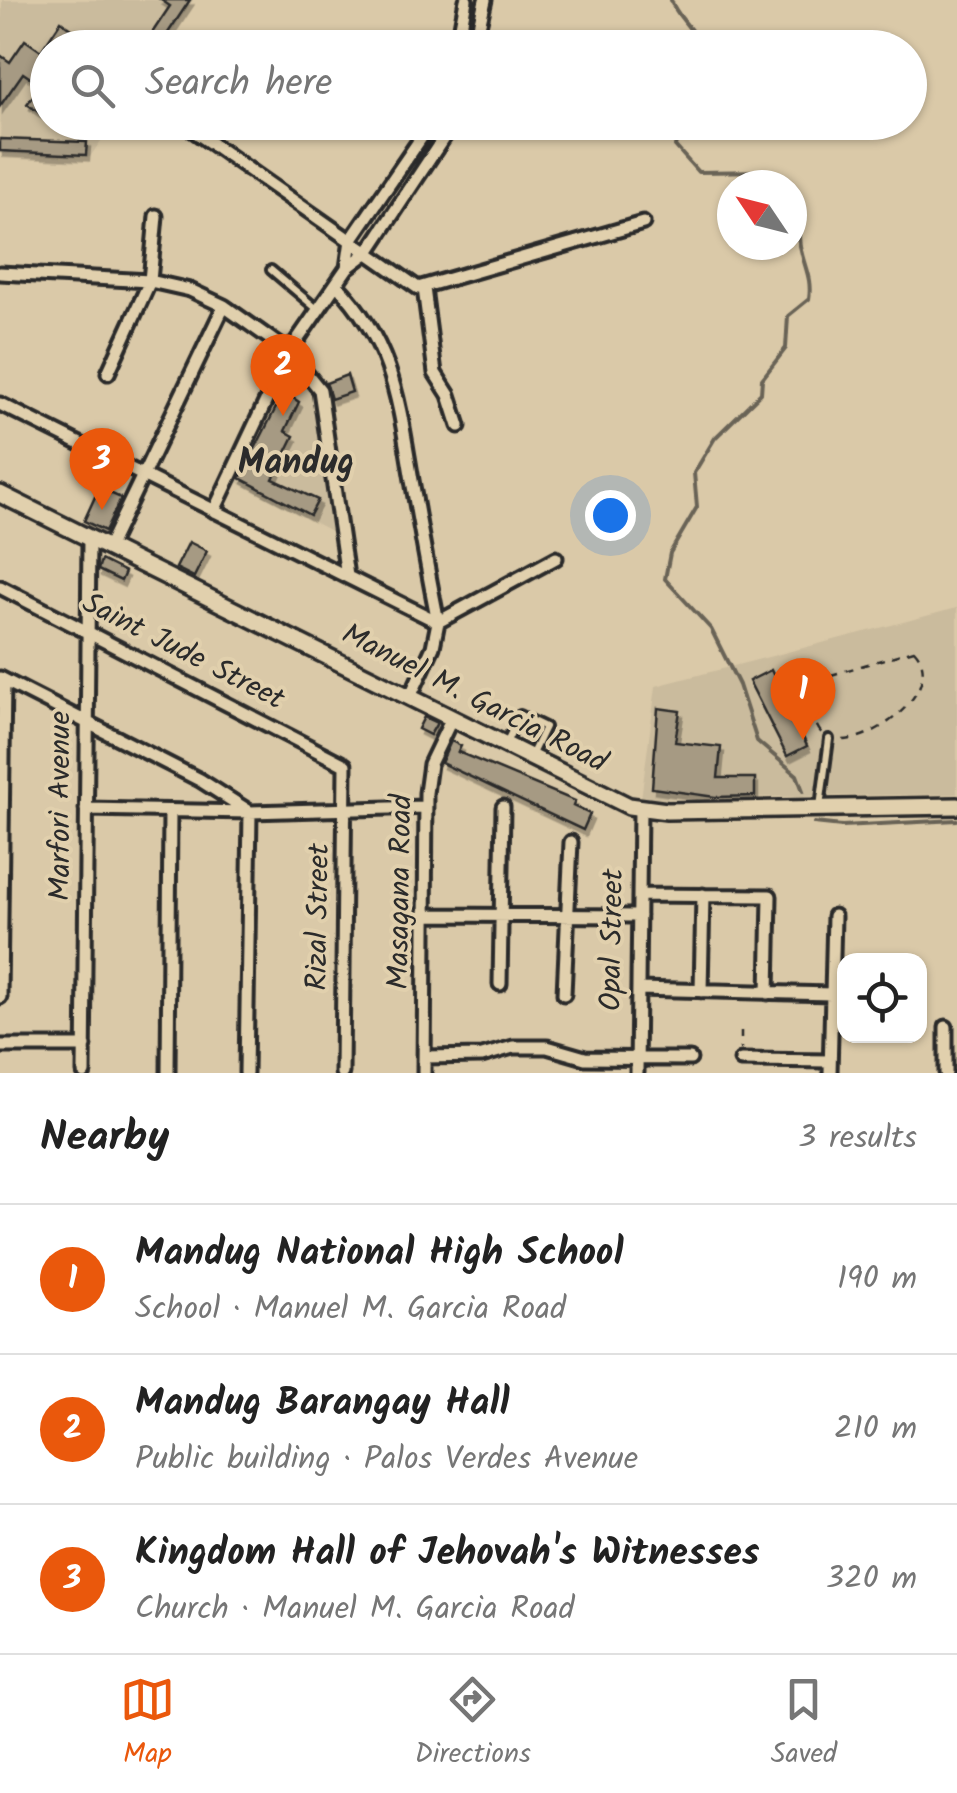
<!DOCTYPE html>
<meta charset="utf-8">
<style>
:root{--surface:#fff;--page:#f6f6f6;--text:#222;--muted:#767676;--line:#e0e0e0;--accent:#ea580c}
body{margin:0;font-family:Kalam,sans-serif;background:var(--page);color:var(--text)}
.controls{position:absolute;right:30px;bottom:30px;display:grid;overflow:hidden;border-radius:20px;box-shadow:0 2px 8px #0004}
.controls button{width:90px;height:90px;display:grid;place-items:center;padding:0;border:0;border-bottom:2px solid var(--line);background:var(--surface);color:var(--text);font:50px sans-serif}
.compass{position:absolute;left:717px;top:170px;width:90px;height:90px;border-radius:50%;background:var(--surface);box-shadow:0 2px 8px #0004;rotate:305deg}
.you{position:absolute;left:610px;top:515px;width:35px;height:35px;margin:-25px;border:8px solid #fff;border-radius:50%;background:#1a73e8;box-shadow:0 0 0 15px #1a73e833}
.badge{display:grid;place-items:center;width:65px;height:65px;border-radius:50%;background:var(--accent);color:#fff;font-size:32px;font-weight:700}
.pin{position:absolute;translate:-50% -82px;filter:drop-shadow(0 2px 5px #0008)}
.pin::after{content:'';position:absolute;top:52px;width:35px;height:30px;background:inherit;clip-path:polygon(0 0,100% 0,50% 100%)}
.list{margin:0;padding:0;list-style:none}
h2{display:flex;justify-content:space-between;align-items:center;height:130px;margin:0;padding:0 40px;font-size:42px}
h2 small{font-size:32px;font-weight:400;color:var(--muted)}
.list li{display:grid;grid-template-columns:65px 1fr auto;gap:30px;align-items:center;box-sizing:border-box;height:150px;padding:0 40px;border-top:2px solid var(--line)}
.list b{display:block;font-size:38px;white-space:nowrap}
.list p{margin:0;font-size:32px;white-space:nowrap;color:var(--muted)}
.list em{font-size:32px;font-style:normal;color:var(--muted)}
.icon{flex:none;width:55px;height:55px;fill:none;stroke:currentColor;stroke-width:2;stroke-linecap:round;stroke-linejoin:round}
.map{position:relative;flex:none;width:957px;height:1073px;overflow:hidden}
.search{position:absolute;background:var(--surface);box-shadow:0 2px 8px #0004;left:30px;right:30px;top:30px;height:110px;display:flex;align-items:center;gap:25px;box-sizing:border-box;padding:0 35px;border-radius:55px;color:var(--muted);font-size:38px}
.sheet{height:580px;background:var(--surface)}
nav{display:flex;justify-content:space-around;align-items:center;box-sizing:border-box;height:140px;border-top:2px solid var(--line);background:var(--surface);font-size:28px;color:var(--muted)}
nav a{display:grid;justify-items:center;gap:5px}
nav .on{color:var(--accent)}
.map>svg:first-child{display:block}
.built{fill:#cabb9d}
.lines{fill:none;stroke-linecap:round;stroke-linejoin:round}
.stream{stroke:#696357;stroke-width:4}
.building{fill:#a69a83;stroke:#2b2b2b;stroke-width:2.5;filter:url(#shadow)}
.lane-casing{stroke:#2b2b2b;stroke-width:14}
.street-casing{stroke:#2b2b2b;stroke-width:19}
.secondary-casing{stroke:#2b2b2b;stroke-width:22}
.path{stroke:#2b2b2b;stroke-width:2.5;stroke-dasharray:8 8;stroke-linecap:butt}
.lane{stroke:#e1d0ad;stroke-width:6}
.street{stroke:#e1d0ad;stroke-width:11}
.secondary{stroke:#e1d0ad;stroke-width:15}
.labels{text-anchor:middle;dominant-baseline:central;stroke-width:8;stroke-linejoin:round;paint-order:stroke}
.street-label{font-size:30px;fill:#2b2b2b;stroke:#e1d0ad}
.quarter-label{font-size:35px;font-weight:bold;fill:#2b2b2b;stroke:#e1d0ad}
</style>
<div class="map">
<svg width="957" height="1073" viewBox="0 0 957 1073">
<defs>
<filter id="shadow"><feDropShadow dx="3" dy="5.5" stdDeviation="0" flood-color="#0004"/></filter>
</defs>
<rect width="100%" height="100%" fill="#dac9a8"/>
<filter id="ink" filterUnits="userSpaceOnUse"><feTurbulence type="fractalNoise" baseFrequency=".01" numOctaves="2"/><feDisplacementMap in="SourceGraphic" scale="20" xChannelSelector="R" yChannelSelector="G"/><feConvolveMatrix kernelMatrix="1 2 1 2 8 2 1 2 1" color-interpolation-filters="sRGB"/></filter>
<g filter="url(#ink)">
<path class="built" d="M2,0h191l-31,47 -114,1v74l65,1 -23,34 -90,-3z
M291,366l21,24 19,141 -98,-51z
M957,608v186l-316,5 15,-113z"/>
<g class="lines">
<path class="stream" d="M671,0c6,18 23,28 30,48
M681,122l-6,24 23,26 69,-1 24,14
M792,186c16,22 2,41 9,64 4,19 11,29 8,49l-21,17 -2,32 -24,31 -1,14 -46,45 -21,35 3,34 -27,46 -5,26 46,50 28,56 18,56 40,34 6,16
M814,823l28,3 115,-6"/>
</g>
<path class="building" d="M161,0h29l-32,48h-16l28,-42z
M61,21l36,27h-49v57l-7,9 -14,-10 14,-19 -18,-12 -23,33v-51l10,7 15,-22 16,11z
M0,139l87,3 -1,13 -86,-4z
M347,375l5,17 -21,7 -5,-16z
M284,392l15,10 -14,29 9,5 -21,43 45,21 -8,15 -70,-37z
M99,488l22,10 -16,33 -21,-10z
M189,542l18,9 -13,26 -18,-9z
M101,560l24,12 -4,9 -23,-11z
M771,670l36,76 -20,10 -38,-75z
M658,708l22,3 -5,31 46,5 -3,31h37v18l-40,1 -63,-9z
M424,717l13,6 -7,12 -12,-6z
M451,741l10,5 -3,6 117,49 -2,5 17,8 -7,16 -142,-67z"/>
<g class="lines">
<g class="lane-casing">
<path id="lane" d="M271,270l46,39
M506,743l14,-28 25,12 -14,29
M820,807l9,-68"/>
</g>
<g class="street-casing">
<path id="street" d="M457,48l9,-48
M474,48l11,-48
M181,122l237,166 225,-65
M347,268l4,-28 81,-118
M0,273l150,8 40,9 34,16 65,46 31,38 27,186
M336,284c59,61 63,122 77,202 8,46 16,91 25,136l-5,25 -23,50
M424,288l11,85 14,22 10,31
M108,373l42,-92 6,-65
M0,404l438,218
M214,511l75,-159 58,-84 21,-16 86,-130
M108,548l116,-242
M0,587l345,178 -3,308
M438,622l118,-64
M0,678l200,102 50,32
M86,809l164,3 175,-5
M639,895l131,1 -2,97
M424,915l215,1
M500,984l3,-177
M638,989l194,5
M701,991l2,-96
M564,994l7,-152
M0,997l4,-317
M0,1046h85
M424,1057l58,-1 31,-9h34l38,11 105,1
M741,1060l89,1
M84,1073l5,-534
M168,1073l2,-262
M246,1073l4,-261
M424,1073l2,-280 4,-29 22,-46
M637,1073l3,-264
M830,1073l4,-157
M946,1073v-46"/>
</g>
<g class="secondary-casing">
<path id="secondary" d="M0,494l629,312 38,5 290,-5"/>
</g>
<path class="path" d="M914,650c43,46 -86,128 -99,70 -4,-18 3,-30 13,-44z
M741,1031v18"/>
<use href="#lane" class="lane"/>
<use href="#street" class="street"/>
<use href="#secondary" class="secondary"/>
</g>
</g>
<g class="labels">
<g class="street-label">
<text transform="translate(183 652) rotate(27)">Saint Jude Street</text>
<text transform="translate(474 699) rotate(27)">Manuel M. Garcia Road</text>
<text transform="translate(61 806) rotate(-90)">Marfori Avenue</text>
<text transform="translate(401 892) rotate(-89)">Masagana Road</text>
<text transform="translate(319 917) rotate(-89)">Rizal Street</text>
<text transform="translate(613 940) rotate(-89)">Opal Street</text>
</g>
<g class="quarter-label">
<text x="296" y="464">Mandug</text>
</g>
</g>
</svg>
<div class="controls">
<button><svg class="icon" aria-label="locate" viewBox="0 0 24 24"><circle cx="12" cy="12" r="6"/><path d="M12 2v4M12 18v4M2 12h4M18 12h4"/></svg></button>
</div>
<svg class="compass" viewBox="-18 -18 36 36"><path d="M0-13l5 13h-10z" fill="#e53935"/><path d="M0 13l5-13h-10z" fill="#767676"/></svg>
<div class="you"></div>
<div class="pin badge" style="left:803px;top:740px">1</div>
<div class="pin badge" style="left:283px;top:416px">2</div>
<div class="pin badge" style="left:102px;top:510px">3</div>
<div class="search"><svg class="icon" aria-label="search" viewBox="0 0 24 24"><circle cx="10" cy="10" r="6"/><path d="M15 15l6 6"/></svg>Search here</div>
</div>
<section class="sheet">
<h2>Nearby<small>3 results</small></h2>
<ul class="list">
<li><span class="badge">1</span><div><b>Mandug National High School</b><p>School · Manuel M. Garcia Road</p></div><em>190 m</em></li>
<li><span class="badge">2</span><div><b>Mandug Barangay Hall</b><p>Public building · Palos Verdes Avenue</p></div><em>210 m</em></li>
<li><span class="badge">3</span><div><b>Kingdom Hall of Jehovah's Witnesses</b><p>Church · Manuel M. Garcia Road</p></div><em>320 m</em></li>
</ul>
</section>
<nav>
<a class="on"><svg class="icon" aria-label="map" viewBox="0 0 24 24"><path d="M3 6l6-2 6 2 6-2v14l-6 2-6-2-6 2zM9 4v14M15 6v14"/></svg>Map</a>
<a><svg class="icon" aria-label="directions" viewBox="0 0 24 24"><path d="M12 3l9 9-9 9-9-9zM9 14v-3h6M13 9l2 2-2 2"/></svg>Directions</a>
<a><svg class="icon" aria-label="saved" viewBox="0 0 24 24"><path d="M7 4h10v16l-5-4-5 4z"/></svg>Saved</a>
</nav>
